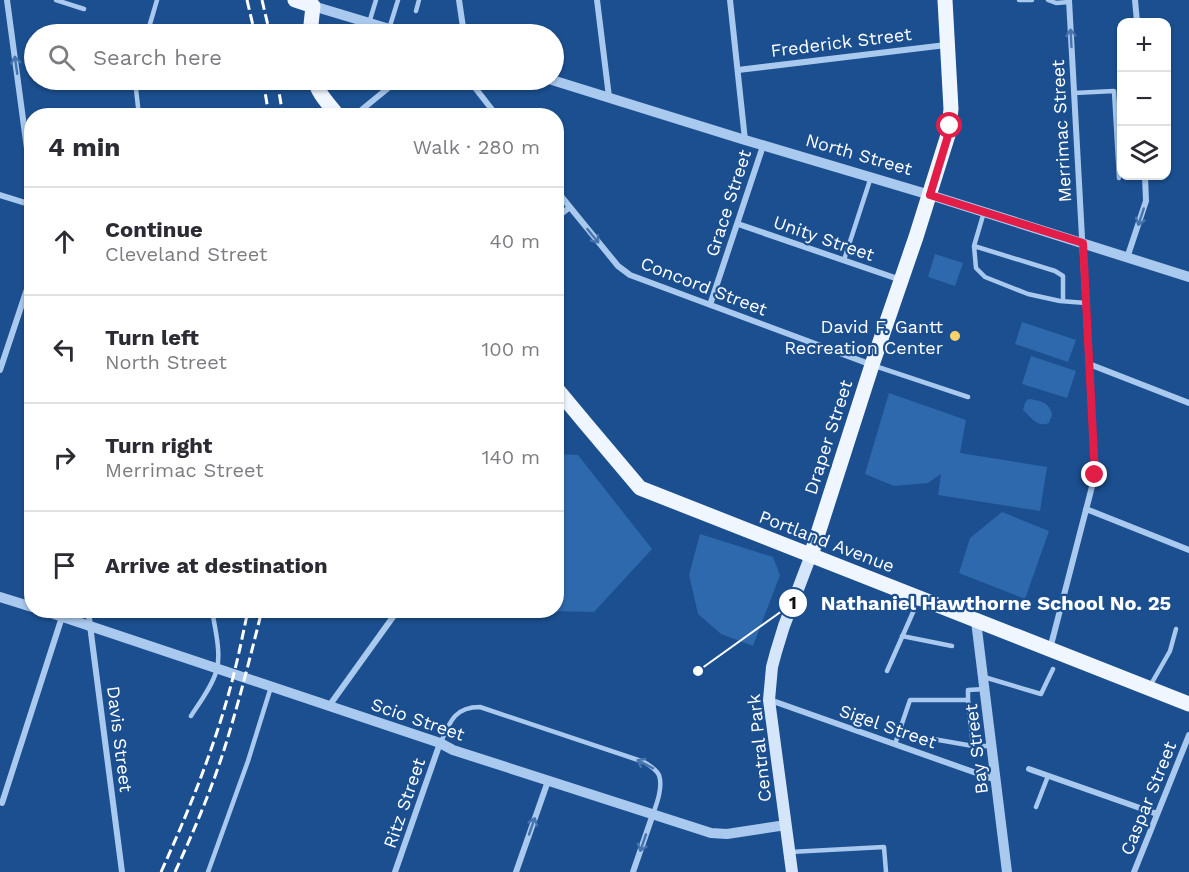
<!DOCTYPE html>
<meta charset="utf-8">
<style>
:root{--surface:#fff;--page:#f7f7f7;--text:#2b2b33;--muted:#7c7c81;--line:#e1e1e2}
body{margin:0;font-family:"Work Sans",sans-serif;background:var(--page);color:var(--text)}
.controls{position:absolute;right:18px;top:18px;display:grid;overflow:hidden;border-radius:12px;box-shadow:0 2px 4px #0004}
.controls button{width:54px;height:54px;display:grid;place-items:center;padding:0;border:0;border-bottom:2px solid var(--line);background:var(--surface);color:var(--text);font:30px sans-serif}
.stop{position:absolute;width:18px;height:18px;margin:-14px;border:4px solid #e11d48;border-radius:50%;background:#fff}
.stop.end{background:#e11d48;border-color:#fff;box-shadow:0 2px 6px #0008}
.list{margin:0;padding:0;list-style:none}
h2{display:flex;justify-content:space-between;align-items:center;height:78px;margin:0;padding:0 24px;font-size:26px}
h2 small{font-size:20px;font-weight:400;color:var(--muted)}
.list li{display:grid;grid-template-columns:39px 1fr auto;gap:18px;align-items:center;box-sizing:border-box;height:108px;padding:0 24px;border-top:2px solid var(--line)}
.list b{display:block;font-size:22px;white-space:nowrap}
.list p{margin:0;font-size:20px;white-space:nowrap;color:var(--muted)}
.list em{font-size:20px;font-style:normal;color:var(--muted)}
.icon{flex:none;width:33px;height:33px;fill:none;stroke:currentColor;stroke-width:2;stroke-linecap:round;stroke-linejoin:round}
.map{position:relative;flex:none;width:1189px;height:872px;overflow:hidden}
.search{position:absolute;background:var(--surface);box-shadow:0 2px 4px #0004;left:24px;top:24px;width:540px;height:66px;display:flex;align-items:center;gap:15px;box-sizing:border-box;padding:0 21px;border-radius:33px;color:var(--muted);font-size:22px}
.panel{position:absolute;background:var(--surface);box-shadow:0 2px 4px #0004;left:24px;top:108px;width:540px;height:510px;border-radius:24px}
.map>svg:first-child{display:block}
.green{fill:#2e69ad}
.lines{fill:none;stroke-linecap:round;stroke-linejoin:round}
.service{stroke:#a9c9ee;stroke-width:4.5}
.minor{stroke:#a9c9ee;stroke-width:6}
.tertiary{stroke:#a9c9ee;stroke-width:10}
.secondary{stroke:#d6e6fa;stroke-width:12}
.primary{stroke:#f0f6ff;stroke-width:15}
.rail{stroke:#fff;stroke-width:3;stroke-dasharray:10 4.5;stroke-linecap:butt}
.oneway{stroke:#4674ac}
.route{stroke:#e11d48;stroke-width:8}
.poi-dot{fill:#ffd166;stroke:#1b4f8f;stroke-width:2}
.labels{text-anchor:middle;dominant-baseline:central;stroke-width:4.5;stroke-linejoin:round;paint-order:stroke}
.street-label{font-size:18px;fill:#fff;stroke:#1b4f8f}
.poi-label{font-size:18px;fill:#fff;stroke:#1b4f8f;text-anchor:end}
.leader{fill:none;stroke:#fff;stroke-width:2}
.callout-dot{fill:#fff;stroke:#1b4f8f;stroke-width:2}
.mark-label{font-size:18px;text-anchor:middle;font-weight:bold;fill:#111}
.callout-label{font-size:20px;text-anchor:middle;font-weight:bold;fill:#fff;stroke:#1b4f8f;stroke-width:4.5;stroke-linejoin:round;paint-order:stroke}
</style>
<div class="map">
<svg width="1189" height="872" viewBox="0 0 1189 872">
<rect width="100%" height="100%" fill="#1b4f8f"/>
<path class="green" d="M935,254l28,9 -8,23 -27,-9z
M1022,322l54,18 -8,22 -53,-18z
M1031,356l45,15 -9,27 -45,-14z
M889,393l77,27 -6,33 87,14 -7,44 -102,-16 3,-21 -13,9 -34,3 -29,-12z
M1028,399c11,1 23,4 24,16l-3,8c-12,5 -18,-6 -26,-13l2,-7z
M557,454l21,1 74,94 -58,63 -45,-1 7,-1z
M1002,512l47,19 -24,68 -66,-26 11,-35z
M700,534l73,23 7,18 -27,71 -32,-12 -23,-20 -9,-39z"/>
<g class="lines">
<path class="service" d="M56,0l28,9
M1019,0h13
M1048,0l8,3 13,-1
M416,11l3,-11
M369,23l7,-23
M389,29l9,-29
M147,34l10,-34
M135,80l4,36
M1074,93l40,-2 5,87
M406,116l4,-4
M984,212l-10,34 2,22 9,9 43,17 32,7 26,2
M974,246l81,25 8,5v25
M844,260l27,-83
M875,366l93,31
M902,636l50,10
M887,671l31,-70
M984,677l57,17 12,-25
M1150,686l20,-35 6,-22
M968,700l5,46h17
M191,716c9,-14 22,-31 26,-47 4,-18 -2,-40 -5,-59
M933,739l40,7
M441,742c9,-21 14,-35 39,-35l164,55c5,3 12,7 15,13 4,12 -2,28 -6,39
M895,744l15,-44h58v-10l17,-1
M1036,807l12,-31
M790,852l94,-5 2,25
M208,872l40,-111 23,-74"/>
<path class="minor" d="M7,0l25,186
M459,0l5,34
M597,0l12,97
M730,0l15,140
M1135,0l2,22
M738,70l208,-25
M469,80l28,36
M354,116l44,-36
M556,190l62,76 12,9 242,90
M0,195l32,10
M556,218l14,-11
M738,224l163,56
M1127,258l19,-57 -1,-25
M710,305l53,-159
M1089,364l100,39
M0,370l32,-96
M1086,509l103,41
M88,610l34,262
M1050,649l45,-174 -26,-475
M770,700l226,80
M329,706l69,-96
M1029,769l128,45
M2,803l60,-186
M395,872l45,-129
M516,872l32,-91
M633,872l20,-58
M1134,872l55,-137"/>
<path class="tertiary" d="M313,6l93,28
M552,80l193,60 185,55 259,82
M0,597l32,10
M42,610l398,133 13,7 258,83 16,1 59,-9
M976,621l31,251"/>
<path class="secondary" d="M792,872l-23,-172 3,-33 4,-15 8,-26 27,-71"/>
<path class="primary" d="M295,0l18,6 -3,28
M315,80c3,14 14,24 23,36
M556,388l30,36 54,64 549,216
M811,555l61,-190 44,-128 32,-102 3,-26 -6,-109"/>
<path class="rail" d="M247,0l8,34
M262,0l8,34
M263,80l6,36
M277,80l6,36
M161,872c26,-57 50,-116 67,-176 8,-28 14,-57 20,-86
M175,872c18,-39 35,-79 48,-119 15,-47 27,-95 39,-143"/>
</g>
<defs><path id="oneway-shaft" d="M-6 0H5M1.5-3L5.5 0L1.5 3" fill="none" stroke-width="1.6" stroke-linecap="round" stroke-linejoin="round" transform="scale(1.5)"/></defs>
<g class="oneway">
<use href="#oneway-shaft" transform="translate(1071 38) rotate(-93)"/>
<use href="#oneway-shaft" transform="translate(16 65) rotate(-98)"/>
<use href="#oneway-shaft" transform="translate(1141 217) rotate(108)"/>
<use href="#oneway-shaft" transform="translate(593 236) rotate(51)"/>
<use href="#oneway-shaft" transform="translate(645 764) rotate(-152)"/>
<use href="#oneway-shaft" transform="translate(532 826) rotate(-71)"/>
<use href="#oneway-shaft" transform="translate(643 843) rotate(109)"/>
</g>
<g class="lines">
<path class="route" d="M950,126l-3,13 -17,56 153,48 12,232"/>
</g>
<circle class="poi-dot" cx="955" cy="336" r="6"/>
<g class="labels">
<g class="street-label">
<text transform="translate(841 42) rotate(-7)">Frederick Street</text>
<text transform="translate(1061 131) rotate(-93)">Merrimac Street</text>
<text transform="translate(859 154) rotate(16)">North Street</text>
<text transform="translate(728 203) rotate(-72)">Grace Street</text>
<text transform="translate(824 238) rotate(19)">Unity Street</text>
<text transform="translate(704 286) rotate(21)">Concord Street</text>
<text transform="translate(828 437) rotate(-72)">Draper Street</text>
<text transform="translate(827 541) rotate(21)">Portland Avenue</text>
<text transform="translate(418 719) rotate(19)">Scio Street</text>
<text transform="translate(888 726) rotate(19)">Sigel Street</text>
<text transform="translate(120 739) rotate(83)">Davis Street</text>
<text transform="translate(759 748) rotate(-96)">Central Park</text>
<text transform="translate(976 749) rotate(-97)">Bay Street</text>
<text transform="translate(1148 798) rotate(-68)">Caspar Street</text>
<text transform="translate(404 803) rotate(-71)">Ritz Street</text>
</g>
<g class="poi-label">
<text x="943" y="326">David F. Gantt<tspan x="943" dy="21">Recreation Center</tspan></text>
</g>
</g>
<path class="leader" d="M698 671L793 603"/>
<g class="callout-dot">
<circle cx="698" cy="671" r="6"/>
<circle cx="793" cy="603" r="15"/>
</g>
<g class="mark-label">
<text x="793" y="609">1</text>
</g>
<g class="callout-label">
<text x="996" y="610">Nathaniel Hawthorne School No. 25</text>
</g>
</svg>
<div class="controls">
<button>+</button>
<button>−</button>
<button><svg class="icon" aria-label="layers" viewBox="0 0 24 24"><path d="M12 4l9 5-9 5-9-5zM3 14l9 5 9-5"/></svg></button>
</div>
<div class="stop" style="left:950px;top:126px"></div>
<div class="stop end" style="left:1095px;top:475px"></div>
<div class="search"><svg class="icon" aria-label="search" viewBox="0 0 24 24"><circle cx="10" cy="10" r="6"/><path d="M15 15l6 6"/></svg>Search here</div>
<section class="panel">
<h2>4 min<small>Walk · 280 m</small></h2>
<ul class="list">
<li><svg class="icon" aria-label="ahead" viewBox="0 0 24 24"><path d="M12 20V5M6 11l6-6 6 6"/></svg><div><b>Continue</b><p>Cleveland Street</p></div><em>40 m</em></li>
<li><svg class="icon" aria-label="left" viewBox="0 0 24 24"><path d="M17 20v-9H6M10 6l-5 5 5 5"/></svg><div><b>Turn left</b><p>North Street</p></div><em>100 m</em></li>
<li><svg class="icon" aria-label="right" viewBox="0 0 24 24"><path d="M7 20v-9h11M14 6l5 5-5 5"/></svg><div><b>Turn right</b><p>Merrimac Street</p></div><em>140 m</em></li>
<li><svg class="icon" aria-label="arrive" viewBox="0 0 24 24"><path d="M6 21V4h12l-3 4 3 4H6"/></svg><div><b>Arrive at destination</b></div></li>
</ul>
</section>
</div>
